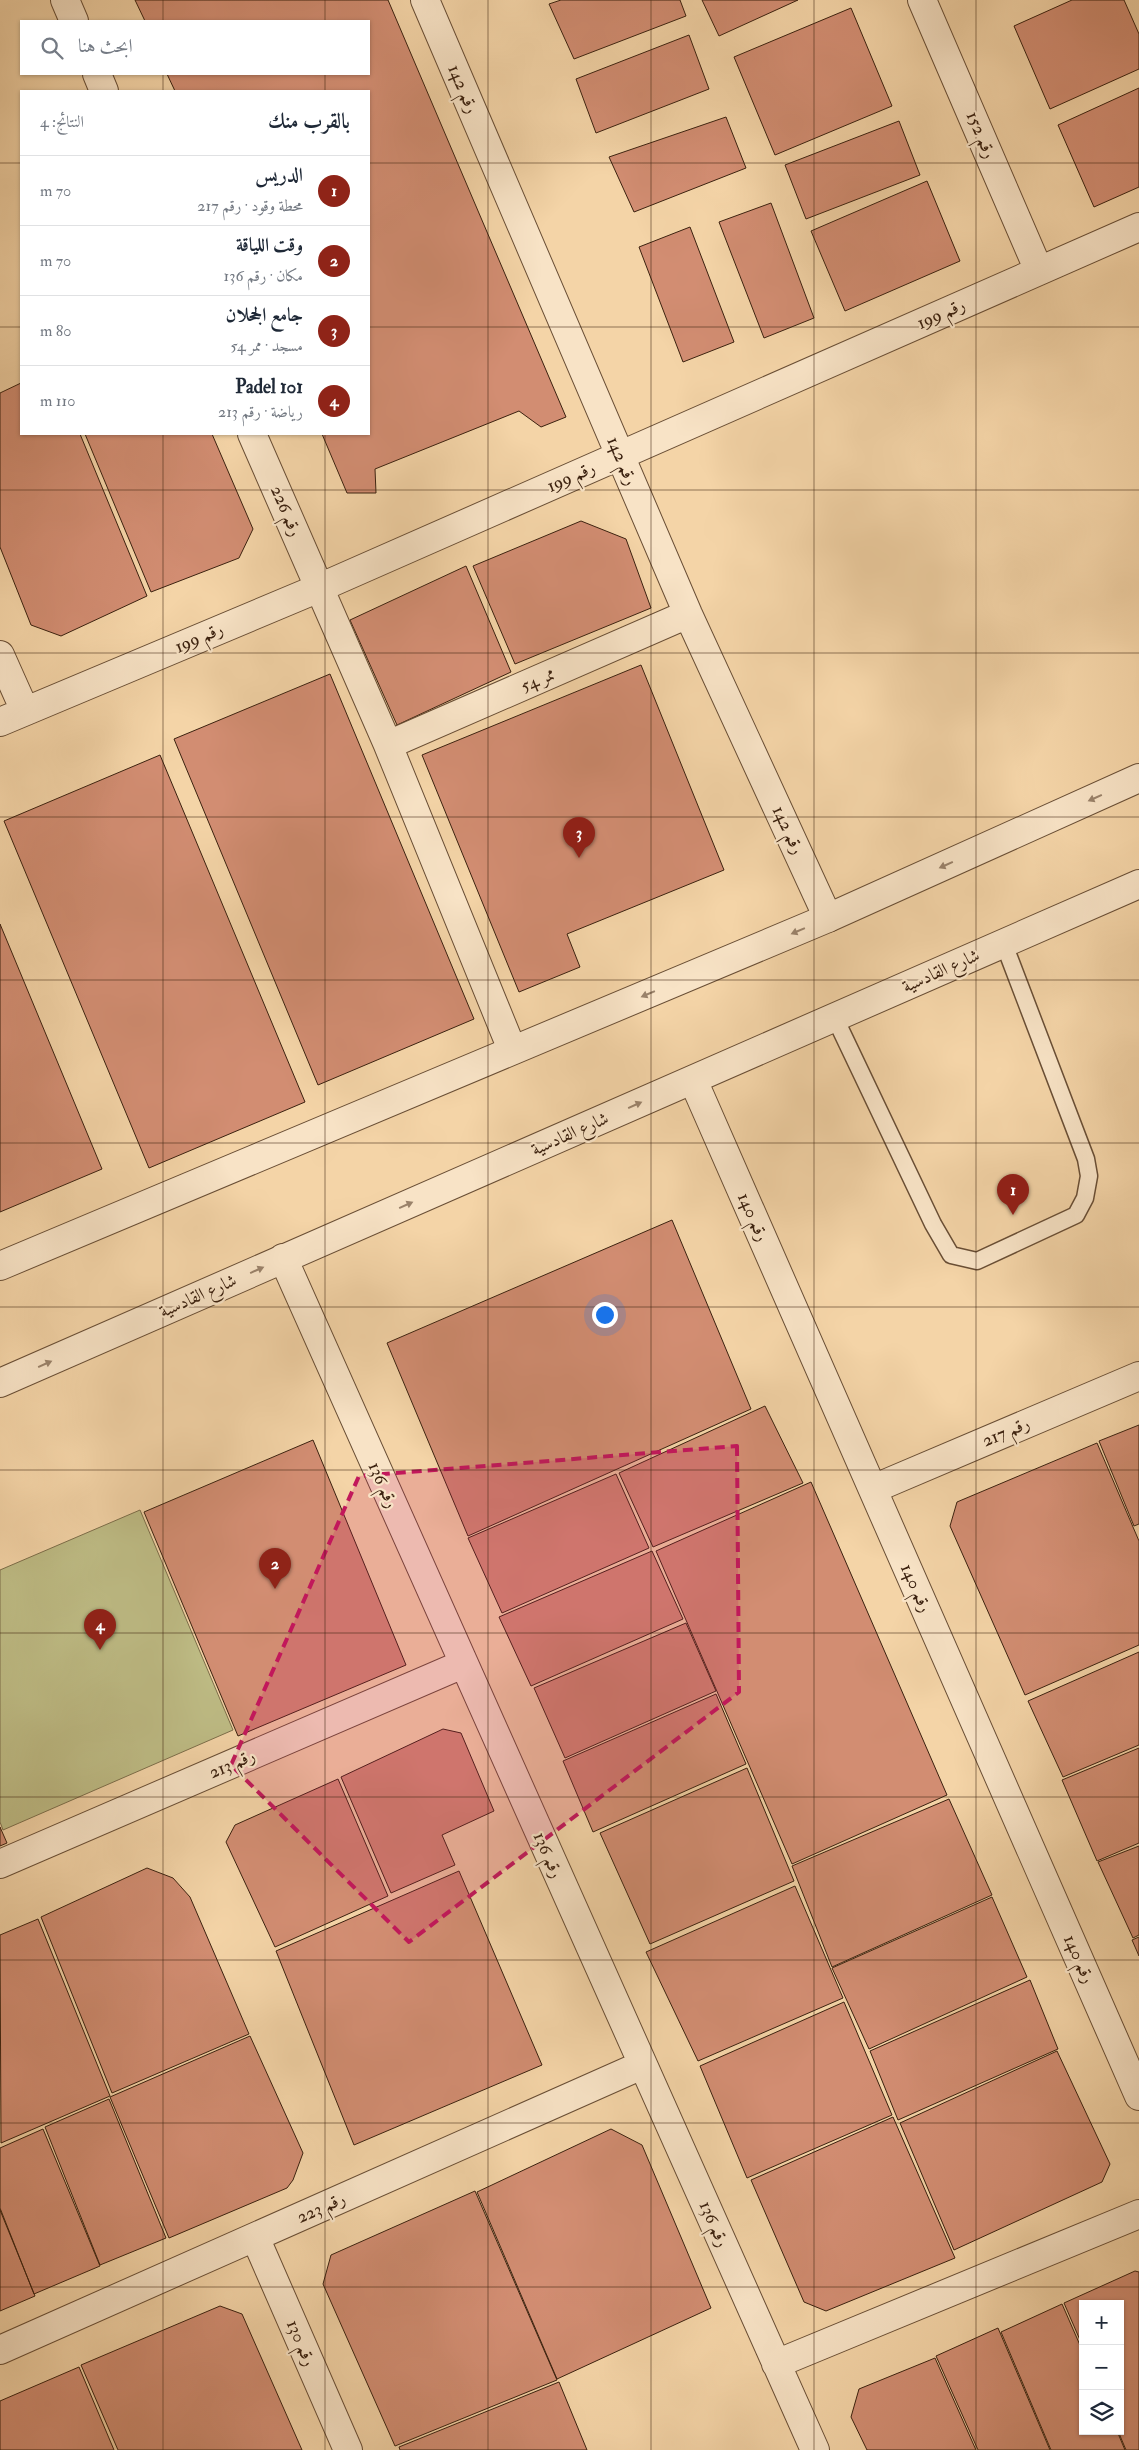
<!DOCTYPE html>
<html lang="ar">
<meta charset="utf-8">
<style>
:root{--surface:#fff;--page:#f6f6f7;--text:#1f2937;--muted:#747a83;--line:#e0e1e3;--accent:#8f2418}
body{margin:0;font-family:"IM FELL Double Pica",Amiri,serif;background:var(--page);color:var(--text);direction:rtl}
.controls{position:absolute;right:15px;bottom:15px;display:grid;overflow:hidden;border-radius:0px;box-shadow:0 1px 4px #0004}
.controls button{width:45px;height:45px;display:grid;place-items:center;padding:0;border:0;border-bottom:1px solid var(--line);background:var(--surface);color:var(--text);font:25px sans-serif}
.you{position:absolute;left:604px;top:1314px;width:18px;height:18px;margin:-12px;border:4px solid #fff;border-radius:50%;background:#1a73e8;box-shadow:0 0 0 8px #1a73e833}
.badge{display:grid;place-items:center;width:32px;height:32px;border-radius:50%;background:var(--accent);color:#fff;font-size:16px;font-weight:700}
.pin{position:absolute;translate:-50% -41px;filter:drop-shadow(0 1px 2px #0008)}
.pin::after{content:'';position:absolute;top:26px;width:18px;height:15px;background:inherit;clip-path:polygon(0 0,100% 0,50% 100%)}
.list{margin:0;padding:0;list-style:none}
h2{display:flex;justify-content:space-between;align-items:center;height:65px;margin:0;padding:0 20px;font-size:21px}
h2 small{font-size:16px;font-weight:400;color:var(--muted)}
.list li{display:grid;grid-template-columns:32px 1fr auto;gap:15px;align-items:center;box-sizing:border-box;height:70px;padding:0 20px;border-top:1px solid var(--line)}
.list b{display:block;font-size:19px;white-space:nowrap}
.list p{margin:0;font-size:16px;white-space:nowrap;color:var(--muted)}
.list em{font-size:16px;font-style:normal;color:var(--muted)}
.icon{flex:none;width:28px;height:28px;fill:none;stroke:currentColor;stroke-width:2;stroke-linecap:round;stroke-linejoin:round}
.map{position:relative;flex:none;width:1139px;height:2450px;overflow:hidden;direction:ltr}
.search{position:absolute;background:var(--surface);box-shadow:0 1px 4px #0004;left:20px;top:20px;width:350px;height:55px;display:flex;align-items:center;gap:12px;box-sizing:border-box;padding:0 18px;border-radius:0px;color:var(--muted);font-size:19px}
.panel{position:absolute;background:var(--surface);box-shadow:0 1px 4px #0004;left:20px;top:90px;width:350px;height:345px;border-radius:0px;direction:rtl}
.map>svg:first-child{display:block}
.green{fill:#bebc85;stroke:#7c6e4a}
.building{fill:#d28d72;stroke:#3b210f}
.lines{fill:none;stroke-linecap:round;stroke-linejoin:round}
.service-casing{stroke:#694e35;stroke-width:19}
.minor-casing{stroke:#694e35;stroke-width:30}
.tertiary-casing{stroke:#694e35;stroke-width:30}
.service{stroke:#f8e3c6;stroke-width:16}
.minor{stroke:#f8e3c6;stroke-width:28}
.tertiary{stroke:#f8e3c6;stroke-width:28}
.oneway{fill:#9a826a}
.marked{fill:#c2185b;fill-opacity:0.2;stroke:#c2185b;stroke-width:4;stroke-dasharray:10 6;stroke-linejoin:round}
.grid{fill:none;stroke:#3b210f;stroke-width:1;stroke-opacity:0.55}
.labels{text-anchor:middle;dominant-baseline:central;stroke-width:4.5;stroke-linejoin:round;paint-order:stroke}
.street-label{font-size:18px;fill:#3b210f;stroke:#f8e3c6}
</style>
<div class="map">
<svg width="1139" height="2450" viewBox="0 0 1139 2450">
<rect width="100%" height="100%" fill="#f4d4a7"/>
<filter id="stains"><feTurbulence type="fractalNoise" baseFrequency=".004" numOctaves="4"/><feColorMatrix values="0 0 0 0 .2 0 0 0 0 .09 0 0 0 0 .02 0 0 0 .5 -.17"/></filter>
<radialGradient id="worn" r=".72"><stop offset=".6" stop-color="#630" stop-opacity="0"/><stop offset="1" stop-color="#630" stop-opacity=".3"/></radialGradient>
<path class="green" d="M140,1510l93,220 -230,100 -3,-8v-252z"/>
<path class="building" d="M135,0h253l178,417 -25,10 -22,-16 -144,58 1,24h-29l-25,-59h47v-343h-194l-8,-17h202v-53h-224z
M561,0h119l6,16 -112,43 -25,-55z
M702,0h96l-79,36z
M1072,0h52l15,34v35l-89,40 -36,-83z
M851,8l41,98 -117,49 -41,-98z
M689,35l20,54 -113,44 -20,-54z
M1139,88v99l-45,20 -36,-82z
M726,117l20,51 -112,44 -25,-55z
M899,121l21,54 -114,44 -21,-54z
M927,181l33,80 -115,50 -34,-80z
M771,203l43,115 -50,20 -45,-116z
M690,227l44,115 -51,20 -44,-115z
M21,383v51h59l67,162 -86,40 -30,-11 -31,-78v-154z
M85,434h127l41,95 -14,29 -88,34z
M581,521l45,18 25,69 -136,56 -42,-98z
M466,566l45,106 -114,53 -47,-105z
M641,665l83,205 -157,64 13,33 -61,25 -97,-237z
M330,674l144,345 -156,66 -144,-346z
M160,755l145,347 -156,66 -145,-347z
M0,924l102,245 -102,43z
M672,1220l79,189 -283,127 -81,-193z
M765,1406l38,77 -150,64 -34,-74z
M1139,1425v99l-5,2 -35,-85z
M313,1440l93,225 -168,71 -94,-224z
M1097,1443l42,98v104l-114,50 -75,-169 7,-24z
M616,1474l33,74 -147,65 -34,-75z
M811,1482l136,313 -155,69 -136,-313z
M652,1551l31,68 -152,67 -32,-69z
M686,1623l30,68 -151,67 -31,-70z
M1139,1652v93l-76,32 -35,-76z
M716,1694l30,70 -153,68 -30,-71z
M443,1729l18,4 33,78 -52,24 13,30 -64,28 -50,-116z
M1139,1748v95l-42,18 -35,-81z
M747,1768l47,113 -144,63 -50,-111z
M338,1779l50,117 -113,51 -49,-105 9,-17z
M949,1799l43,96 -160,72 -40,-101z
M0,1827l7,16 -7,3z
M1139,1846v89l-6,3 -35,-76z
M147,1868l26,10 17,19 59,137 -137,59 -71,-176z
M459,1871l83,194 -188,80 -78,-194z
M795,1886l48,112 -145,63 -52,-109z
M992,1897l35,80 -158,72 -37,-81z
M38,1919l72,177 -109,47 -1,-208z
M1139,1937v19l-7,-16z
M1030,1980l28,69 -160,71 -28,-69z
M844,2002l48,113 -145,63 -47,-112z
M250,2036l53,117 -10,27 -6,8 -118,50 -59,-141z
M1057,2051l53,113 -8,18 -148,68 -54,-127z
M109,2099l57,139 -66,27 -55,-138z
M893,2117l62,141 -129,53 -22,-9 -53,-122z
M43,2129l57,137 -66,28 -34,-86v-60z
M611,2129l31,16 69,163 -154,71 -80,-187z
M475,2191l82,189 -162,66 -72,-162 8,-29z
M0,2210l35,86 -35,15z
M1135,2271l4,1v178h-13l-8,-19h2v-127h-37v43l-19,-44z
M1062,2304l21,48v79h34l8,19h-74l-50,-118z
M220,2306l22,8 60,136h-184l-37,-85z
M998,2328l52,122h-72l-42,-94z
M935,2358l41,92h-109l-16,-33 8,-28z
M79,2367l35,83h-114v-49z
M559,2382l28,68h-187l-1,-3z"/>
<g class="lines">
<g class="service-casing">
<path id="service" d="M835,1018l98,206 18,31 26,6 99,-46 9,-17 4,-22 -3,-17 -82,-215"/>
</g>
<g class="minor-casing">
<path id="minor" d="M65,0l9,21
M425,0l263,614 140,304
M922,0l117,271
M97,74l7,17
M252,434l136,311 123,302
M0,655l25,56
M0,722l319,-134 820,-361
M388,745l300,-131
M693,1080l446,1016
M283,1258l532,1192
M873,1489l266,-113
M0,1864l463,-200
M255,2237l93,213
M0,2350l642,-285
M776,2364l363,-150"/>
</g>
<g class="tertiary-casing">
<path id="tertiary" d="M0,1266l828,-348 311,-140
M0,1383l1139,-499"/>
</g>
<use href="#service" class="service"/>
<use href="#minor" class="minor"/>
<use href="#tertiary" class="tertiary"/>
</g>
<defs><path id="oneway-solid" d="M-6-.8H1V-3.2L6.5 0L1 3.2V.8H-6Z" transform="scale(1.25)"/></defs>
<g class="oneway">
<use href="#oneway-solid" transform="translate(1095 798) rotate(156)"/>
<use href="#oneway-solid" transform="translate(946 865) rotate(156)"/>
<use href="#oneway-solid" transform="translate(798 931) rotate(157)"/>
<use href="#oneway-solid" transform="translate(648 994) rotate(157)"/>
<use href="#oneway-solid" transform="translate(635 1105) rotate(-24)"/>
<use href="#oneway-solid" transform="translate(406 1205) rotate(-24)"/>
<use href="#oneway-solid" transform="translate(257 1270) rotate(-24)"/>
<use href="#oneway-solid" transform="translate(45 1364) rotate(-24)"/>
</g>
<path class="marked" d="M737,1446l2,246 -330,250 -178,-177 128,-289z"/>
<path class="grid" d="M163,0v21M325,0v21M488,0v2450M651,0v2450M814,0v2450M976,0v2450M163,74v17M325,74v17M0,163h21M369,163h770M0,327h21M369,327h770M163,434v2016M325,434v2016M0,490h1139M0,653h1139M0,817h1139M0,980h1139M0,1143h1139M0,1307h1139M0,1470h1139M0,1633h1139M0,1797h1139M0,1960h1139M0,2123h1139M0,2287h1139"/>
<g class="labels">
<g class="street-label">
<text transform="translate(463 89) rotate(67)">رقم 142</text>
<text transform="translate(981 135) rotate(67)">رقم 152</text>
<text transform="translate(941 314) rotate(-24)">رقم 199</text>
<text transform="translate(622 461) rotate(67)">رقم 142</text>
<text transform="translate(571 477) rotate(-24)">رقم 199</text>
<text transform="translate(286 511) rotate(67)">رقم 226</text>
<text transform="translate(199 638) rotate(-23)">رقم 199</text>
<text transform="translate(538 680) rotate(-24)">ممر 54</text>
<text transform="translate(788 830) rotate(65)">رقم 142</text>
<text transform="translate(941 971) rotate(-24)">شارع القادسية</text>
<text transform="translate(570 1134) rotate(-24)">شارع القادسية</text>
<text transform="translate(753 1217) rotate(66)">رقم 140</text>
<text transform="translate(198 1296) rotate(-24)">شارع القادسية</text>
<text transform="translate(1006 1432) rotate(-23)">رقم 217</text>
<text transform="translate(383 1485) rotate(66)">رقم 136</text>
<text transform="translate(916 1588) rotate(66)">رقم 140</text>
<text transform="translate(232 1764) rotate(-23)">رقم 213</text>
<text transform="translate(548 1855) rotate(66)">رقم 136</text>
<text transform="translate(1079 1959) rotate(66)">رقم 140</text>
<text transform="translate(321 2208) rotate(-24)">رقم 223</text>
<text transform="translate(714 2224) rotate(66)">رقم 136</text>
<text transform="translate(301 2343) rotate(67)">رقم 130</text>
</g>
</g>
<rect width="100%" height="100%" filter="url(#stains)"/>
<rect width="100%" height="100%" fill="url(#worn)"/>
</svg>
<div class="controls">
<button>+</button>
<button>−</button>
<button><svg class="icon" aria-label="layers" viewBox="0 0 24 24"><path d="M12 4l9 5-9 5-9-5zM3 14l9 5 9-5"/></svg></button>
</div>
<div class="you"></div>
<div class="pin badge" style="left:1013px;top:1215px">1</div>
<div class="pin badge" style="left:275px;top:1589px">2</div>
<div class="pin badge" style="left:579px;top:858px">3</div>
<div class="pin badge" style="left:100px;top:1650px">4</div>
<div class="search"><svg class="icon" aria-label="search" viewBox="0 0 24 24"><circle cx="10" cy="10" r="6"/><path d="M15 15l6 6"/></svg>ابحث هنا</div>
<section class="panel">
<h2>بالقرب منك<small>النتائج: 4</small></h2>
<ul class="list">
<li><span class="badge">1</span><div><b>الدريس</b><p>محطة وقود · رقم 217</p></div><em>70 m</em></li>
<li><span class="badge">2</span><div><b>وقت اللياقة</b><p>مكان · رقم 136</p></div><em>70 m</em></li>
<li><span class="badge">3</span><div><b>جامع الجحلان</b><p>مسجد · ممر 54</p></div><em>80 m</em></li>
<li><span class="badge">4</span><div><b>Padel 101</b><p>رياضة · رقم 213</p></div><em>110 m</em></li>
</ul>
</section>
</div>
